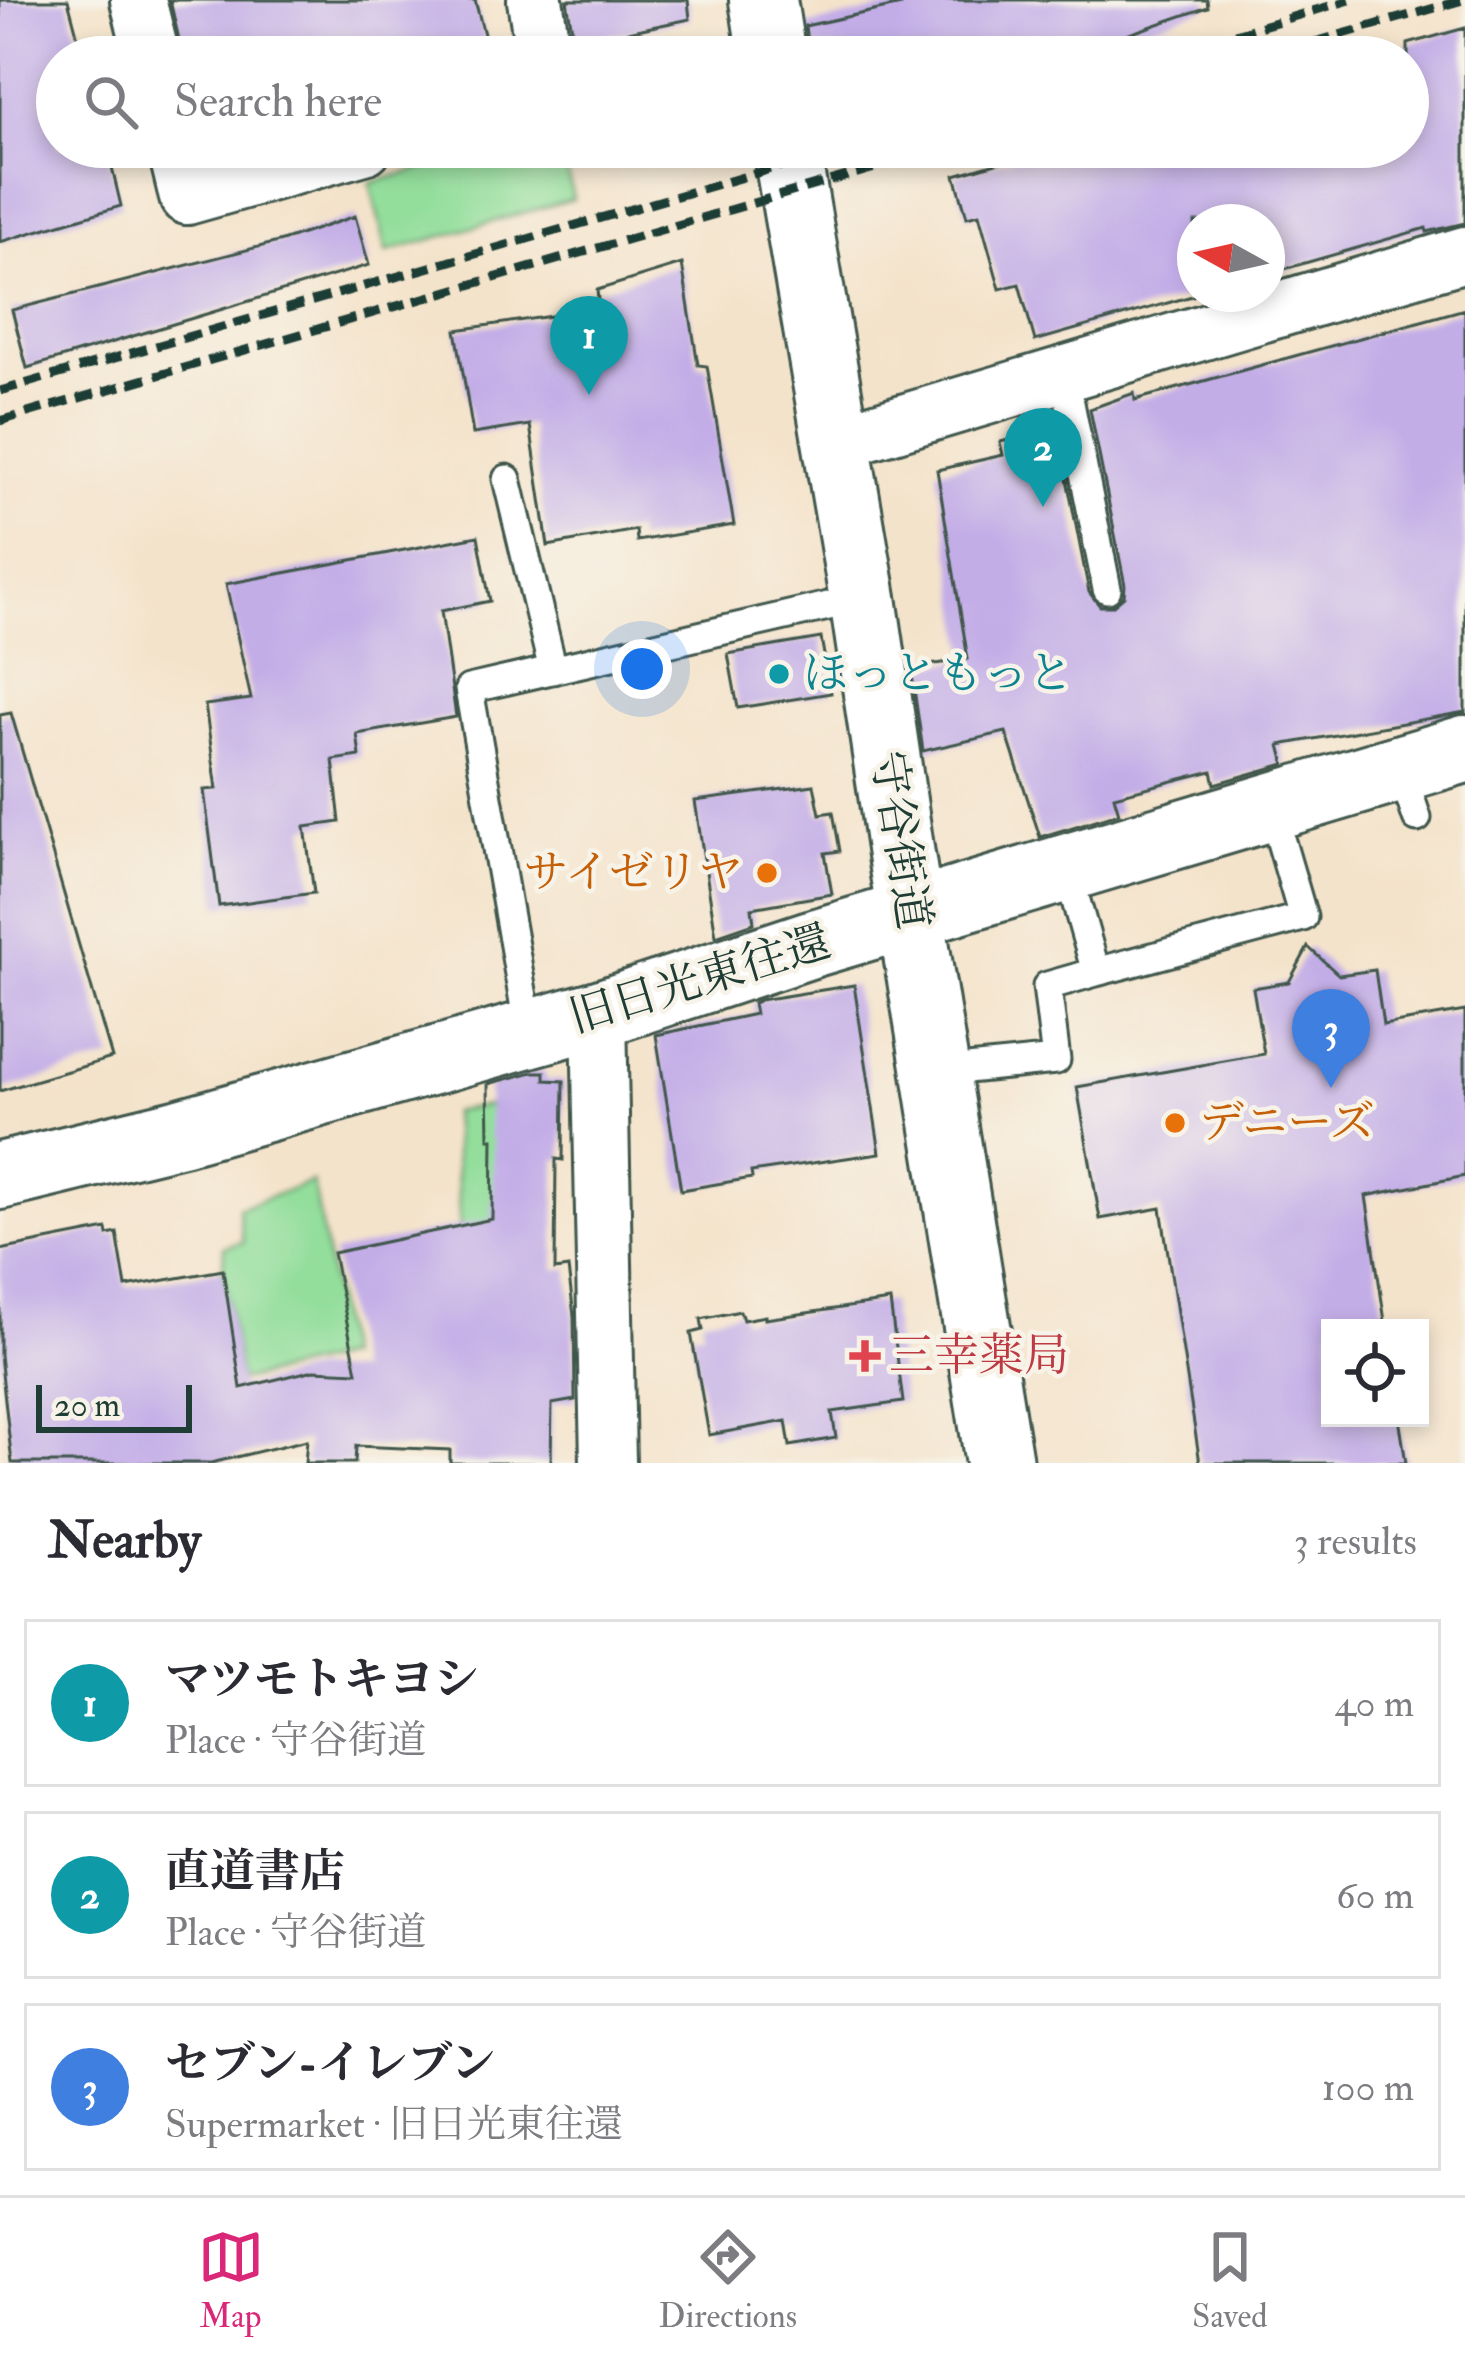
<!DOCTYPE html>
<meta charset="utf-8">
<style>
:root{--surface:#fff;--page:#f2f2f3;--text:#2b2b33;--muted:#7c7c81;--line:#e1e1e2;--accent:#db2777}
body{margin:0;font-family:"IM FELL Double Pica","Noto Serif JP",serif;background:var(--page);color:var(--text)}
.controls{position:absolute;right:36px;bottom:36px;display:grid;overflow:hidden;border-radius:0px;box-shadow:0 6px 18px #0003}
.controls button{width:108px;height:108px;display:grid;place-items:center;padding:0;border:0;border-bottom:3px solid var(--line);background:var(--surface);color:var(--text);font:60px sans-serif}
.compass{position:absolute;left:1177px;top:204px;width:108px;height:108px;border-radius:50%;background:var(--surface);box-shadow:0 6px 18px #0003;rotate:278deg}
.scale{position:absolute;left:36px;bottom:30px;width:156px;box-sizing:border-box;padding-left:12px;border:6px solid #1f3d34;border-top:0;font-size:33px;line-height:42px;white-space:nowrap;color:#1f3d34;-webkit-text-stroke:9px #f7f3e8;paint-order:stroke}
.you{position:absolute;left:642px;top:669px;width:42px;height:42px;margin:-30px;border:9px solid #fff;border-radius:50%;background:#1a73e8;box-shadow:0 0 0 18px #1a73e833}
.badge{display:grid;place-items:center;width:78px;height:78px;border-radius:50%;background:var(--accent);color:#fff;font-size:39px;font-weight:700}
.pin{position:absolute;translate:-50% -99px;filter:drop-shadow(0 3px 6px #0008)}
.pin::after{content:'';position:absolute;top:63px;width:42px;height:36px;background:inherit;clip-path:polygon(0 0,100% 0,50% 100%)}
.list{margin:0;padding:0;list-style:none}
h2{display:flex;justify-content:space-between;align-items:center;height:156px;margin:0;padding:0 48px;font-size:51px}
h2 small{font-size:39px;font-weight:400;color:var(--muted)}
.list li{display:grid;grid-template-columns:78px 1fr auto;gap:36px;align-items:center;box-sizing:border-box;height:168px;margin:0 24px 24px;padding:0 24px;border:3px solid var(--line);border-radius:0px}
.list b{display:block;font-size:45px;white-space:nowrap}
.list p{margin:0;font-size:39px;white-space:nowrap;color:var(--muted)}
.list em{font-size:39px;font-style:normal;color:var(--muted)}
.icon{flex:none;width:66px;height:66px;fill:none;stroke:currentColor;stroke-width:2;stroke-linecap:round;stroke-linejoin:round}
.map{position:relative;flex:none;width:1465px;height:1463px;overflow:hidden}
.search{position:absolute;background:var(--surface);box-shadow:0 6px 18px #0003;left:36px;right:36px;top:36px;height:132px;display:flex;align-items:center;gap:30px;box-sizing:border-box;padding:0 42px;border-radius:66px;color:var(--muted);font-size:45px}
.sheet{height:732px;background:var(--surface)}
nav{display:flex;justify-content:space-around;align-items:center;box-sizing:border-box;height:168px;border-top:3px solid var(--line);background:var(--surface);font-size:33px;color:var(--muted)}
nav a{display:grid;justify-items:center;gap:6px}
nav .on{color:var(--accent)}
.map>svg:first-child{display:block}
.green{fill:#93de9b;stroke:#598e68;stroke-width:3}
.building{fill:#c3ade7}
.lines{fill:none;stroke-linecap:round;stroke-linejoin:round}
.service-casing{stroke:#3f564b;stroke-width:33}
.minor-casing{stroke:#3f564b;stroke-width:60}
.tertiary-casing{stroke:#3f564b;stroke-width:72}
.primary-casing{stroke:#3f564b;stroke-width:72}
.service{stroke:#fff;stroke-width:27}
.minor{stroke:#fff;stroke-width:54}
.tertiary{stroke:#fff;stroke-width:66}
.primary{stroke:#fff;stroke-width:66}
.rail{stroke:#1f3d34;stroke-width:9;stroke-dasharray:18 9;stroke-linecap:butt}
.culture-dot{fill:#0f9aa8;stroke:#f7f3e8;stroke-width:4.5}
.food-dot{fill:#e8710a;stroke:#f7f3e8;stroke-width:4.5}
.health-dot{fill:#e0444e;stroke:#f7f3e8;stroke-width:4.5}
.labels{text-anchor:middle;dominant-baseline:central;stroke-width:9;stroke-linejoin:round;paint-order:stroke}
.culture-label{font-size:45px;fill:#0d838f;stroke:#f7f3e8;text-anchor:start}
.street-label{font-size:45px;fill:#1f3d34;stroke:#f7f3e8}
.food-label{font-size:45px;fill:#c56008;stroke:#f7f3e8;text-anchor:end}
.health-label{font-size:45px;fill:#be3a42;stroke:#f7f3e8;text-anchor:start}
</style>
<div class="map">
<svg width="1465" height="1463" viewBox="0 0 1465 1463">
<rect width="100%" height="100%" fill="#f7f3e8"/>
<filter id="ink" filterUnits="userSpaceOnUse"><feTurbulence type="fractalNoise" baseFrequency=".00833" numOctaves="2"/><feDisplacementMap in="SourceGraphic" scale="24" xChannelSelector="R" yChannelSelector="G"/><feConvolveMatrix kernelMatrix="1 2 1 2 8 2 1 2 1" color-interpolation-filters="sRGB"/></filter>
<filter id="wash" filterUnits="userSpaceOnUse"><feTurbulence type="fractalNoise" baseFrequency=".004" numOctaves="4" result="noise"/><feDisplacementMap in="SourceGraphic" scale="48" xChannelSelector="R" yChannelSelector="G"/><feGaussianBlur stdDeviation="2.7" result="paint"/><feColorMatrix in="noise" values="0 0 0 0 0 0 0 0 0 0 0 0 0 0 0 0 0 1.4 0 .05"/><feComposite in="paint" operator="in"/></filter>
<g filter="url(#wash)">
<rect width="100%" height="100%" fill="#f4e3cb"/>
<path class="green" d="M503,147h59l11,52 -186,53 -17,-69z
M489,1105l18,112 -45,40 -10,-145z
M313,1182l32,175 -105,24 -17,-111 1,-23 19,-5 -5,-34z"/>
<g id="blocks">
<path class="building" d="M0,0h68l15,57h-26v90h50l14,59 -121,36z
M170,0h305l15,57h-307z
M567,0h121l2,19 -116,24z
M900,0h307l1,7 -146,50h-253l-4,-31 96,-21z
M1465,28v195l-38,9 -1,-4 -159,46v-52h-72v72h4l-164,47 -16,-57 -19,5 -21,-75 -12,3 -12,-42 96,-28h357v-103z
M355,216l14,49 -342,103 -15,-58 270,-69z
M682,264l16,101 9,1 27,159 -97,16 -1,-11 -88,16 -18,-121 -57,9 -17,-104 143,-21 -2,-19z
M1465,309v403l-185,33 5,19 -70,20 -3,-13 -98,25 5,17 -79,24 -34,-105 -83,19 -12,-83 57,-9 -31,-189 66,-15 -3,-13 57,-14 32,164 11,14h12l12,-10 1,-11 -35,-176 44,-16 1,7z
M478,536l12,65 -49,10 15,106 -99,17 3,22 -27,4 7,62 -35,5 9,66 -95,13 -15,-116 13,-1 -12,-84 46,-6 -25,-115z
M821,638l10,55 -93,15 -10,-54z
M11,713l101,345 -112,33v-376z
M814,785l6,29 13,-2 7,39 -15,2 7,41 -80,14 2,15 -38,13 -21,-135z
M1308,947l31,28 36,-5 8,55 82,-14v165l-99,20 20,132h-56v90h69l7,45h-206l-39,-255 -61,11 -23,-132 187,-33 -11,-66 36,-6z
M854,985l26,168 -129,19 1,6 -71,12 -25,-155 99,-21 -2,-11 7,-3z
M533,1072h12v8l19,1 -1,79 -7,-1 -1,111 13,-2 6,48 1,84 -23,4 -1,59h-101v-13l-94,-4 -1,17h-50l2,-23 -96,23h-199l-12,-108v-105l107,-21 1,6 9,-2 9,54 97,-17 18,118 73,-18 43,2 -24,-119 159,-34 1,-80h-4l-1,-55z
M890,1301l13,101 -71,10 4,26 -46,8 -4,-25 -77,14 -18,-102 12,-3 -2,-11 39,-8 3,9 22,-4v3z"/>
</g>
</g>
<g filter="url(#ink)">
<use href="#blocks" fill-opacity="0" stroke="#3f564b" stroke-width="3"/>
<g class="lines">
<g class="service-casing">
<path id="service" d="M1064,373l43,216
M507,479l46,191
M1400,767l17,51
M1067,869l29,103 207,-55 -33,-113
M529,1031l-60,-342 394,-91
M938,1072l118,-12 -9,-74 49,-14"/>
</g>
<g class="minor-casing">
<path id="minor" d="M138,0l14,57
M535,0l9,57
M175,147l12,50 177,-50
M836,442l629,-188
M599,1014l9,449"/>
</g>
<g class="tertiary-casing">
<path id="tertiary" d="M0,1176l181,-44 418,-118 212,-70 654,-195"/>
</g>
<g class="primary-casing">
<path id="primary" d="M763,0l9,57
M786,147l77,451 38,257 98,608"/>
</g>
<use href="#service" class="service"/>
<use href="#minor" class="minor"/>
<use href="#tertiary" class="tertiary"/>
<use href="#primary" class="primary"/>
<path class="rail" d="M1157,57l193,-57
M1262,57l201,-57
M0,391l847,-244
M0,421l947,-274"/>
</g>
</g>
<circle class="culture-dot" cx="779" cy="674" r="12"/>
<g class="food-dot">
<circle cx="767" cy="873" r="12"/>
<circle cx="1175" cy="1123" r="12"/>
</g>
<path class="health-dot" d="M859 1338h12v12h12v12h-12v12h-12v-12h-12v-12h12z"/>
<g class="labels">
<g class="culture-label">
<text x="803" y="674">ほっともっと</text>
</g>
<g class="street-label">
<text transform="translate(900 840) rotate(81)">守谷街道</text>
<text transform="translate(700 980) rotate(-17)">旧日光東往還</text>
</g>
<g class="food-label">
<text x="743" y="873">サイゼリヤ</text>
<text x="1199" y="1123" text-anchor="start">デニーズ</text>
</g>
<g class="health-label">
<text x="889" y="1356">三幸薬局</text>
</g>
</g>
</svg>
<div class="controls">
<button><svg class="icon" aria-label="locate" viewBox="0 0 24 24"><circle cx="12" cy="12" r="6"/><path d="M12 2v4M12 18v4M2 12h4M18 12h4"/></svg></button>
</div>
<svg class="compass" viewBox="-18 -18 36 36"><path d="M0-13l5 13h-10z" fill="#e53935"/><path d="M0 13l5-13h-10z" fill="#7c7c81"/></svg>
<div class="scale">20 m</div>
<div class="you"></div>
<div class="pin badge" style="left:589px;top:395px;background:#0f9aa8">1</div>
<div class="pin badge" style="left:1043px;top:507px;background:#0f9aa8">2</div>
<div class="pin badge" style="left:1331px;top:1088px;background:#3f7fe0">3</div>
<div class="search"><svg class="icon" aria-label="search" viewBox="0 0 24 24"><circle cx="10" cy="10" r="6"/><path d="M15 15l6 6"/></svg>Search here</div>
</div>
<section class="sheet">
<h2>Nearby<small>3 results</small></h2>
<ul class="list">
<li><span class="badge" style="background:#0f9aa8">1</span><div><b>マツモトキヨシ</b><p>Place · 守谷街道</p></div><em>40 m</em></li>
<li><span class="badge" style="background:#0f9aa8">2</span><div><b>直道書店</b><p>Place · 守谷街道</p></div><em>60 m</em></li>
<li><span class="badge" style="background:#3f7fe0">3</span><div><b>セブン-イレブン</b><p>Supermarket · 旧日光東往還</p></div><em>100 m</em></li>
</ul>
</section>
<nav>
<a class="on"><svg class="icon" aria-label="map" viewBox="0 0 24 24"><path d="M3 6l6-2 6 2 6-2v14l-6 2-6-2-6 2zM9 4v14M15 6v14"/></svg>Map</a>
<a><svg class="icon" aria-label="directions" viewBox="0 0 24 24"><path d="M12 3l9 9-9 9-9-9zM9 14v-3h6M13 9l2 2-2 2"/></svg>Directions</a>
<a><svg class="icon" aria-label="saved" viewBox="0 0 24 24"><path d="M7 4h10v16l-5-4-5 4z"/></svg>Saved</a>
</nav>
